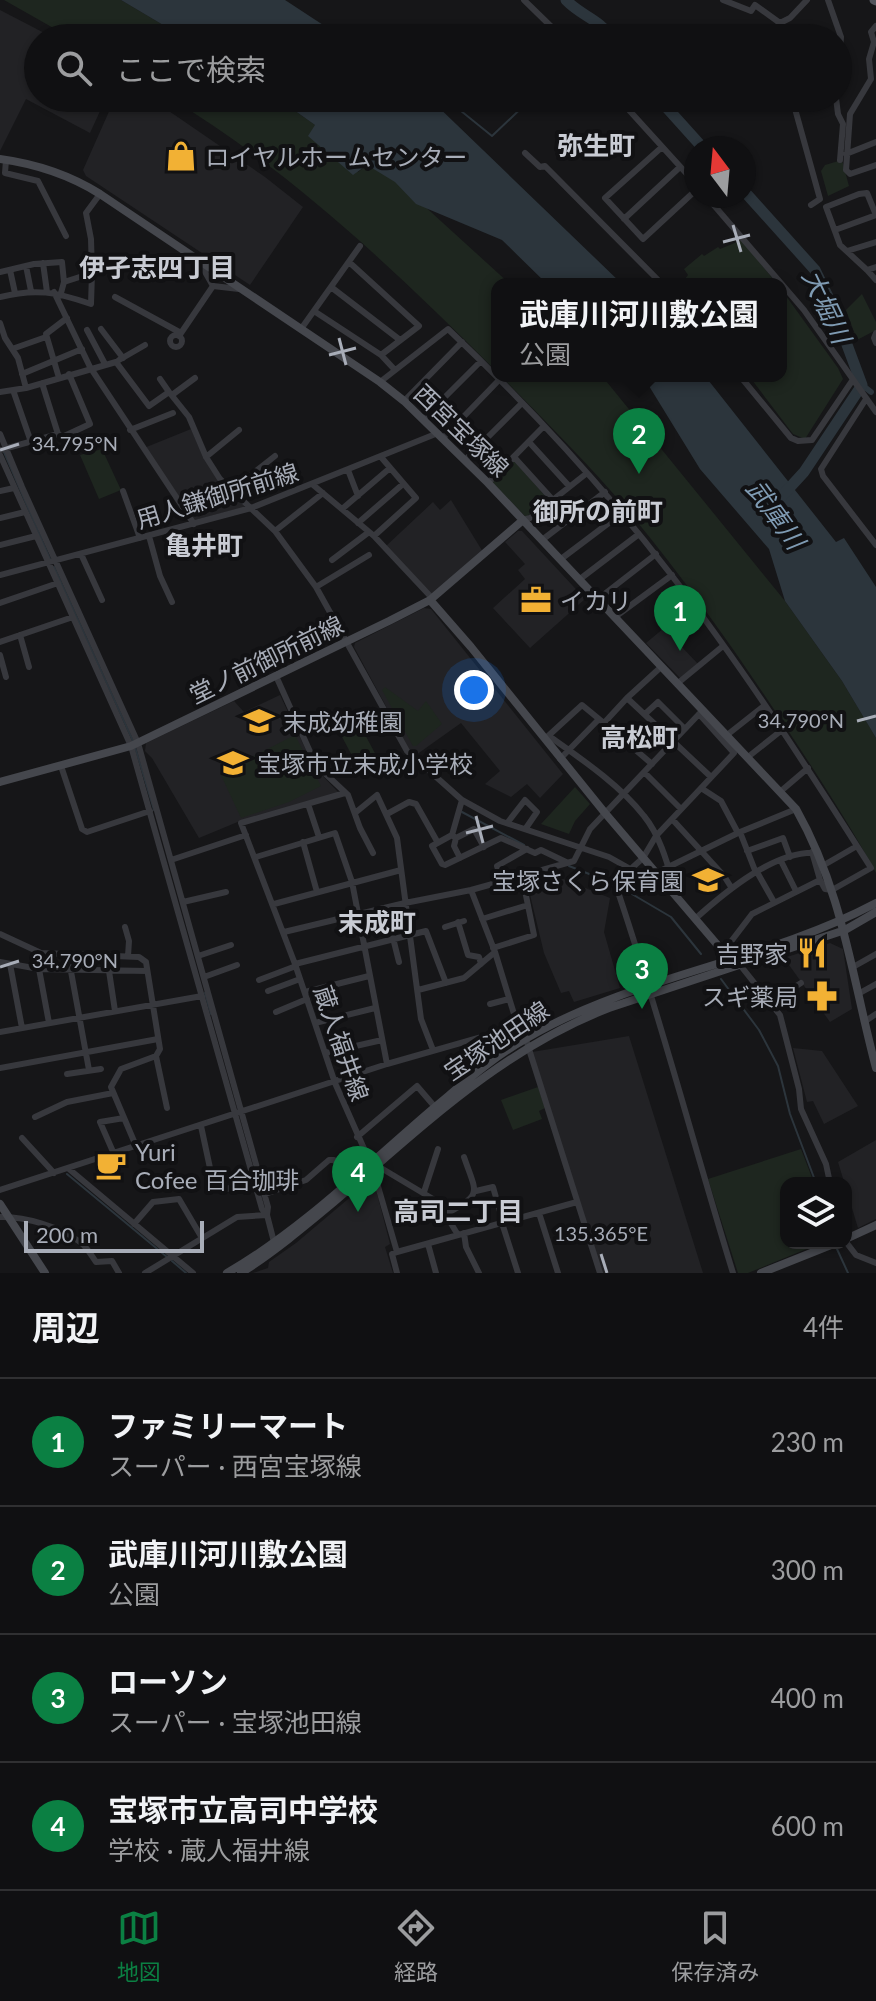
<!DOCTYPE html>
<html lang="ja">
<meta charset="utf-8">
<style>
:root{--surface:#101012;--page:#1e1e20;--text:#f1f3f6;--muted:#9c9d9f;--line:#303032;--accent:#0b8043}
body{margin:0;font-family:Lato,"Noto Sans JP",sans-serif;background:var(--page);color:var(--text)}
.controls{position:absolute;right:24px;bottom:24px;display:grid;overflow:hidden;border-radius:16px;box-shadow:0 2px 6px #0004}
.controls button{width:72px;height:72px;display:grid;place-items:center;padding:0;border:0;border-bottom:2px solid var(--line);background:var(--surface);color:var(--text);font:40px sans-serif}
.compass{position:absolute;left:684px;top:136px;width:72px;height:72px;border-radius:50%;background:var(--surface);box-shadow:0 2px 6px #0004;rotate:344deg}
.scale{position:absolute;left:24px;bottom:20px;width:180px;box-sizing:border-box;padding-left:8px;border:4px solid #a8adb8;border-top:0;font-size:22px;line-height:28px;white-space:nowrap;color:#a8adb8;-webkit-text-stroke:6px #111113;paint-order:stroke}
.you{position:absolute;left:474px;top:690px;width:28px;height:28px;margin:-20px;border:6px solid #fff;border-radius:50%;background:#1a73e8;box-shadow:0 0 0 12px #1a73e833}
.badge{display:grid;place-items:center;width:52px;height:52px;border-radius:50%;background:var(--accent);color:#fff;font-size:26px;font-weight:700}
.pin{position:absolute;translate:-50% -66px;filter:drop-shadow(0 2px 4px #0008)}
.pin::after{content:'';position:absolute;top:42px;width:28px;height:24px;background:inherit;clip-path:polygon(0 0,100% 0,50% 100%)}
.popup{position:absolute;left:491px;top:278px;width:296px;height:104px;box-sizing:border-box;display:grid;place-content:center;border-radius:16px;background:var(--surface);filter:drop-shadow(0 2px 6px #0005);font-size:26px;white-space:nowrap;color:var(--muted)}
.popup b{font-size:30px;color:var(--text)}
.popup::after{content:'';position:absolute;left:50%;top:100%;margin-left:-16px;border:16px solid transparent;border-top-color:var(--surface)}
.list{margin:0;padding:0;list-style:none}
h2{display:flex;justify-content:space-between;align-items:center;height:104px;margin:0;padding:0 32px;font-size:34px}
h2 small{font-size:26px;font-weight:400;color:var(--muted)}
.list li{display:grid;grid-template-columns:52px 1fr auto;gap:24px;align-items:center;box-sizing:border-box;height:128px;padding:0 32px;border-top:2px solid var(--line)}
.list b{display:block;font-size:30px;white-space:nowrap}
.list p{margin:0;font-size:26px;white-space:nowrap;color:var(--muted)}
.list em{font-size:26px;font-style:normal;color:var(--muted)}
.icon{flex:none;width:44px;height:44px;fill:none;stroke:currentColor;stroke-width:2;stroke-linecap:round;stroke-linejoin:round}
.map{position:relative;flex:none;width:876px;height:1273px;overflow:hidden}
.search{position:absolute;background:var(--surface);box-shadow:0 2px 6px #0004;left:24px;right:24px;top:24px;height:88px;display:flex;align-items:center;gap:20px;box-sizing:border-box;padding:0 28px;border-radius:44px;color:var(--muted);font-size:30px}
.sheet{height:616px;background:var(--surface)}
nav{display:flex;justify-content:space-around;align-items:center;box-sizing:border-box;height:112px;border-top:2px solid var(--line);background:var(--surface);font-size:22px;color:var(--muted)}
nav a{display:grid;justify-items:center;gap:4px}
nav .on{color:var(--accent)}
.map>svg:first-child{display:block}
.built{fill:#222225}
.green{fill:#1e261f}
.water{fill:#2c353c}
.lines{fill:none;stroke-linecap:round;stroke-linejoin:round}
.stream{stroke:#2c353c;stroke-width:2}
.canal{stroke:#2c353c;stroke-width:6}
.river{stroke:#2c353c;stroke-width:11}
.street{stroke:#37383d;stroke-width:6}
.secondary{stroke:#45474d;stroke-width:8}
.primary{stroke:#53555c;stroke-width:9}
.ticks{fill:none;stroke:#a8adb8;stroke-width:3}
.labels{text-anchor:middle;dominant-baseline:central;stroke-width:8;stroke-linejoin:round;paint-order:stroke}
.poi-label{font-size:24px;fill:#a8adb8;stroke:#111113;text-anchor:start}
.street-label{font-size:24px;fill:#a8adb8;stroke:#111113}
.neighbourhood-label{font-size:26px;font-weight:bold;fill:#c9ccd4;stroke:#111113}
.water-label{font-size:26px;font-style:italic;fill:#7f9bb3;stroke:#111113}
.ticks-label{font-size:20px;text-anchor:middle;fill:#a8adb8;stroke:#111113;stroke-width:8;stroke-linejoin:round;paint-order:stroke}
</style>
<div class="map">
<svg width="876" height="1273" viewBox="0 0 876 1273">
<rect width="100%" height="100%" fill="#161618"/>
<path class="built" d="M0,10l54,28h-16v60h68l-16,35 -64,-34 -26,52z
M115,98h35l115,79 38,30 -53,78 -164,-109 -3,-6z
M191,429l12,28 42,50 -50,13 -51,-72z
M451,500l32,52 -51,42 -46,-48 47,-44 7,8z
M518,531h4l63,68 -55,49 -37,-40 32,-29 -7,-9 7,-6 -20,-22z
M424,608l7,1 132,165 -23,24 -13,-14 -16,13 -26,-13 15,-13 -39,-48 -45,32 -7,-6 -55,-102 1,-4z
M664,628l34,36 -18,14 -34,-35z
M280,695l34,72 26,27 -100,27 -41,17 -47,-80 -7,-7 1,-8 88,-42 10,11z
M546,872l64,26 -6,34 16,56 -46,14 -5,-11 -8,2 -17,-40 -18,-75z
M830,943l13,6 9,60 -22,13 -46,-64z
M629,1036l74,237h-102l-69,-221z
M793,1048l29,3 36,55 -34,18 -11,-23 -6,1z
M876,1140v79l-18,9 -20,-66z
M373,1178l17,66 -5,3 8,26h-140l15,-5 1,-6 27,-19z"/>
<path class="green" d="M4,0h117l64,38h-114z
M170,98h107l38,27 43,47 9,-7 31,17 112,102h-13v88c-100,-100 -205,-200 -327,-274z
M842,160l7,26 -21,10 -7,-25 4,-6z
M742,240l35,44h-96l7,-9 -4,-6 18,-15 2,2 14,-9 2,2z
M781,289l57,79 5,11 -38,60 -12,-5 -44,-58h32z
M862,294l14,28v8l-19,10 -11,-30z
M501,376h101l183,225 57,80 34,57v135c-27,-50 -58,-97 -89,-144 -48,-73 -98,-144 -153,-211 -41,-50 -88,-96 -133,-142z
M102,449l19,41 -22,9 -19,-44z
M514,461l34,38 -22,18 -34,-35z
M385,687l33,24 8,-10 16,23 -26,22h-3l-31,-56z
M343,710l12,22 7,-3 15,28 -19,10 -27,-51z
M295,735l26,51 -32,16 -48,16 -21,-45z
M575,787l15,17 -15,17 -6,13 -28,-10z
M538,1087l7,21 -6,3 3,8 -29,11 -12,-30z
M801,1149l13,34h-28v60h35l-73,30h-10l-30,-94z"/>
<path class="water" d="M121,0h164l58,38h-158z
M277,98h152l193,186h-75l-45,-44 -86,-36 -21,-22 -28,-17 -14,10 -45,-39 7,-11z
M639,376h66l131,166 8,-4 32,49v151l-34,-57 -57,-80 -16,-52 -69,-80 -51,-83z"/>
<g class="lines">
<path class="stream" d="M363,38h7
M445,98l47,38 40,-38
M4,452l46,107
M54,567l79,174
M135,747l19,63
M462,812l62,33
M569,866l43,17
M620,887l51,30 30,37
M721,979l38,51 19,36 12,48 26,69
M205,993l6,21
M67,1174l100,83
M837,1249l11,24
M172,1261l14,12"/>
<path class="canal" d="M862,385l9,7"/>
<path class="river" d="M566,0c15,16 34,19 45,38
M658,98l45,50
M744,191l71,79 18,37 29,78 -58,87 -22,24"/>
<path class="street" d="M524,0l39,38
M723,0l28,11 4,-6 25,18
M828,0l13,37 -3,40
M876,26l-5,6 3,10 -5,17 2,20 -21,35 -4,56 4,4 26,-9
M773,38l-1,-5 8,-10 10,-5 17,-18
M618,98l78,86
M792,98l28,101 -9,6
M836,98l2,16 5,10 -3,36
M662,147l-57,51 38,41 53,-49
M525,153l15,14 5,-1 117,118
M846,154l30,-12
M6,160l-1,13 33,8 28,55
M706,196l98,114 72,102
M876,215l-9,-22 -8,1 -33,13 14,38 27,25 9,-3
M624,219l56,-52
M835,230l41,-15
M847,251l29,-9
M349,262l70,64 -38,29
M43,263l4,29
M200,263l13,23 26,3
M26,266l5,25
M10,270l5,23
M867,270l9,10
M0,272l34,-8 28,-2 2,20
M331,287l69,53
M54,292l36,75 104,157
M61,293l3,-11 28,-9 -1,-34 -5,-26 14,-19
M0,297c36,-9 56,-5 91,7l1,-31
M115,297l66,36
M314,311l67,44 14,15
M0,323l5,15 13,20 8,30
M101,329l22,29
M301,329l59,-83
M87,330l18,34
M876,333l-2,5 2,5
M170 341a6 6 0 1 1 12 0a6 6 0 1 1-12 0Z
M179,336l34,-50
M12,349l34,-12
M119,360l26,-15
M22,374l60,-25
M740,376l51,62 7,3 14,-1 40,-59
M59,378l-13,-44 21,-16
M160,379l9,13
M380,382l68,-53c79,75 154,156 221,243 73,94 138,195 202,296l-39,22 -7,-1 -5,-9 -68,34 -29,38
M42,383l16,51
M13,390l18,52
M0,392l26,-4 90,-26 33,44 20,-14 20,25 17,40 14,22 55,52 41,56 91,164 55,49 38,21 109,36 50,28
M172,395l23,-17
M866,399l-45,70 2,7 53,69
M404,401l58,-59
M423,419l58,-58
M130,430l43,-17
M0,434l22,53 116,256 130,464 -1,8 8,31
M443,438l56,-58
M529,442l40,44
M0,450l58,-16 4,3 28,-13 -21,-50
M0,455l131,291 131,463 5,6 -30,2 -92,56
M206,457l33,-27
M514,457l38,42
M465,460l57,-57
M348,470l10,26
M488,483l56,-57
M312,484l62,52 58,62
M232,490l43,-34
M0,491l14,-3
M123,491l17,47
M342,509l48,-41
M0,518l25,-6
M523,520l7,-2 57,-45
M358,523l45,-39
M275,531l48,-38
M149,536l11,40 12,26
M374,536l42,-38 -35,-41
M542,540l63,-48
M0,545l36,-9
M81,554l21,46
M561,559l61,-46
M332,560l37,-28
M0,575l251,-67 187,-75
M580,579l59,-45
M316,587l53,-32
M598,599l58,-45
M0,603l58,-20
M615,617l57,-42
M20,635l9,32
M0,642l73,-25
M0,655l6,22
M276,676l40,89 32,30 12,33 13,25
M678,683l45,-37
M627,698l84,79
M645,714l13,-12 27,27
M699,714l35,39 -78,83 -13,22 -28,25c44,129 78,260 118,390
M604,723l48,41
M727,735l38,-30
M549,736c31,22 71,49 95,80 18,22 25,54 33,80
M547,737l35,-32 17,14
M748,757l34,-27
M560,759l39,-40 5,4 23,-25 34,-31
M61,766l21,63 5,3 63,-21
M644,772l37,37
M701,788l20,13 17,32
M781,791l27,-23
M345,793l-104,30 54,141 40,119 38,86 24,83 -5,2 5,19
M462,800l-10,35 -20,11 10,18 3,1 56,-27 34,15 6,-3 25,12
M308,804l11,33
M355,813l22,-18 20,43 24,181 12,31
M387,814l22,-12 7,2 22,39
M672,819l52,57 7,11
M508,822l17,-22 12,12 -11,16
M740,832l16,41
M452,835l4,3 18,-9 10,18
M456,838l-2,8 6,12
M303,842l14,50
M747,851l36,-13 7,19
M812,852l8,28
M256,857l79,-24 17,49 35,182
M171,860l75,-25
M781,861l15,30
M824,865l33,-19
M757,872l17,30
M656,873l84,-41 56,-23
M502,881l-5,-15 30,-17
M183,902l43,-10
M274,904l127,-34
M482,919l46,-14
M695,919c30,-27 81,-70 123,-66
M458,922l10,33 11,2 2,7
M125,927l4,14 -1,15
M445,927l19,-6
M284,932l121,-29 66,-13 103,-29 16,-32 111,-117
M0,934l41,19 98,4 7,5 14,87 -4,7 -35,13 -10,18 25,59
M393,938l6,24
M493,948l41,-13 -12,-59
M495,952l23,75
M68,955l21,115
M198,956l33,-11
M0,962l39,7 108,2
M10,964l12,64
M295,964l131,-33 20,52
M740,965l40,50 19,74 2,20 25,55 4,19
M853,967l23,-13
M39,969l10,54
M109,971l6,40
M204,977l33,-12
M259,980l37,-14
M418,990l46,-12 31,-26 -24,-62
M268,991l32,-12
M305,992l64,-16
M858,994l18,-10
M771,1002l30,-19
M490,1004l19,-5
M276,1012l31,-13
M864,1022l12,-8
M315,1023l60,-15
M0,1032l202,-36
M325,1053l57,-13
M156,1056l11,52
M0,1068l158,-29
M67,1074l34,-5
M35,1117l32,-15 46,-9
M201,1126l12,56
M357,1137l60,-51 18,21
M22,1138l32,35
M114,1154l-14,-32 24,-4
M381,1168l57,34 20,33
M69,1169l124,104
M0,1190l387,-126 130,-37 7,5 4,14 72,227
M223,1190l31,-9
M476,1191l17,-4 10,35
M424,1192l14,-43
M265,1194l41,-14 23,-20h5l17,19
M539,1213l19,60
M446,1214c37,-21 31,-19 18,-57
M0,1217c24,-1 61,10 80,25 7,5 11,13 16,20l16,-1 7,12
M502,1223l16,50
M134,1224l19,-22 26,-3 23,39
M464,1233l2,14 13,26
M846,1242l10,13 20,8
M428,1244l8,29
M397,1252l180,-50"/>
<path class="secondary" d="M0,159c37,5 68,15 100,35l280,188 24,19 84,82 308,326c47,83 56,169 80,259
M430,600l41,47 134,166 127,149
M0,782l131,-36 258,-125 41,-21 93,-80
M0,1204l45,69
M846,1239l30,-14
M227,1273c76,-44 141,-109 208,-166 29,-24 58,-50 92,-69 108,-63 238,-76 349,-135
M241,1273c33,-21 63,-46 93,-71 87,-74 166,-152 275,-194l236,-78 31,-18
M761,1273l75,-30"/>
<path class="primary" d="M874,0l2,1"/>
</g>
<path class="ticks" d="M733,225l8,27M723,242l27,-7M339,338l7,27M329,355l27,-7M0,450l19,-6M857,721l19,-5M476,816l7,27M466,833l27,-7M0,967l19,-6M601,1254l6,19"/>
<defs>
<g id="shop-bare" transform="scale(2.4)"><path d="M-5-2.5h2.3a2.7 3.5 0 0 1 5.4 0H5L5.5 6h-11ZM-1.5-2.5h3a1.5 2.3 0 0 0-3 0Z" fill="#f2b134" stroke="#111113" stroke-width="2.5" paint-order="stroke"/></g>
<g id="office-bare" transform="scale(2.4)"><path d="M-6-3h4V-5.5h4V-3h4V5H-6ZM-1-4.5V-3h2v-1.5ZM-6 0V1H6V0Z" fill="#f2b134" stroke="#111113" stroke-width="2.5" paint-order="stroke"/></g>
<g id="school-bare" transform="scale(2.4)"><path d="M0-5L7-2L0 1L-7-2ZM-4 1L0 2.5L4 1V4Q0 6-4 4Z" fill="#f2b134" stroke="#111113" stroke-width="2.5" paint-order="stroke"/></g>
<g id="restaurant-bare" transform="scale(2.4)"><path d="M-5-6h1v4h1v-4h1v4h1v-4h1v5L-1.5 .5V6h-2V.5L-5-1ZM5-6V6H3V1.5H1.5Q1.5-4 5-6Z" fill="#f2b134" stroke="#111113" stroke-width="2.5" paint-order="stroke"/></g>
<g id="pharmacy-bare" transform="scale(2.4)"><path d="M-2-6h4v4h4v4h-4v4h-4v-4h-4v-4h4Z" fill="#f2b134" stroke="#111113" stroke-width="2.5" paint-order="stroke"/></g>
<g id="cafe-bare" transform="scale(2.4)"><path d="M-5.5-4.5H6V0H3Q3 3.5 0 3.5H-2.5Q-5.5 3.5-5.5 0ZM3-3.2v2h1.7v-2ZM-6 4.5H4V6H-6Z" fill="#f2b134" stroke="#111113" stroke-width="2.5" paint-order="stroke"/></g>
</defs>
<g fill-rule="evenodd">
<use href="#shop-bare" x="181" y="156"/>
<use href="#office-bare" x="536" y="600"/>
<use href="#school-bare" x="259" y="721"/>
<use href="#school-bare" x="233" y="763"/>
<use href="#school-bare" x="708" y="880"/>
<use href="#restaurant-bare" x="812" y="953"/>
<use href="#pharmacy-bare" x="822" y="996"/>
<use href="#cafe-bare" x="111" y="1165"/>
</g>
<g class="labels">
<g class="poi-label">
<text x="205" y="156">ロイヤルホームセンター</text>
<text x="560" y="600">イカリ</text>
<text x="283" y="721">末成幼稚園</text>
<text x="257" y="763">宝塚市立末成小学校</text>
<text x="684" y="880" text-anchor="end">宝塚さくら保育園</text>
<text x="788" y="953" text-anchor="end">吉野家</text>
<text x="798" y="996" text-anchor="end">スギ薬局</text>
<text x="135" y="1151">Yuri<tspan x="135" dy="28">Cofee 百合珈琲</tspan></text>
</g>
<g class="street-label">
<text transform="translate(462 430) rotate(44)">西宮宝塚線</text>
<text transform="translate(217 495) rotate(-17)">用人鎌御所前線</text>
<text transform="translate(266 659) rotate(-26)">堂ノ前御所前線</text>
<text transform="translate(496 1040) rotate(-34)">宝塚池田線</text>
<text transform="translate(342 1043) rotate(71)">蔵人福井線</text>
</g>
<g class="neighbourhood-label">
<text x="596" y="145">弥生町</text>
<text x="157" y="267">伊孑志四丁目</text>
<text x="598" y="511">御所の前町</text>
<text x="204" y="545">亀井町</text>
<text x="639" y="737">高松町</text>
<text x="377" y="922">末成町</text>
<text x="458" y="1211">高司二丁目</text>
</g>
<g class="water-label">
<text transform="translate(827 306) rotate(65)">大堀川</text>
<text transform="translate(776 514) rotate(54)">武庫川</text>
</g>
</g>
<g class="ticks-label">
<text x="75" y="451">34.795°N</text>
<text x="801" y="728">34.790°N</text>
<text x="75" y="968">34.790°N</text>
<text x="601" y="1241">135.365°E</text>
</g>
</svg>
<div class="controls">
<button><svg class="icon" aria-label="layers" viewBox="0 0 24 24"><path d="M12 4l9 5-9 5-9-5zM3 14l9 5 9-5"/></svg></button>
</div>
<svg class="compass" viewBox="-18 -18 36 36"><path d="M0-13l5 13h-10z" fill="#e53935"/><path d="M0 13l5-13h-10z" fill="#9c9d9f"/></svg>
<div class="scale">200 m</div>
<div class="you"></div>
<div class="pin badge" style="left:680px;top:651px">1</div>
<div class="pin badge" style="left:639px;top:474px">2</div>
<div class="popup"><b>武庫川河川敷公園</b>公園</div>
<div class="pin badge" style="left:642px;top:1009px">3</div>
<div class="pin badge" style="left:358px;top:1212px">4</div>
<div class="search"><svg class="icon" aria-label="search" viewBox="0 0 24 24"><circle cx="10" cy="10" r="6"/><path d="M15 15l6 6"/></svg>ここで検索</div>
</div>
<section class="sheet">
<h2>周辺<small>4件</small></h2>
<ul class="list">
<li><span class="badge">1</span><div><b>ファミリーマート</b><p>スーパー · 西宮宝塚線</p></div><em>230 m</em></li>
<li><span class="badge">2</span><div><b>武庫川河川敷公園</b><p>公園</p></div><em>300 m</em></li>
<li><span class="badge">3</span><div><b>ローソン</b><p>スーパー · 宝塚池田線</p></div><em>400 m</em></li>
<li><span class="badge">4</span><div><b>宝塚市立高司中学校</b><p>学校 · 蔵人福井線</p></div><em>600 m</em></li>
</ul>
</section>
<nav>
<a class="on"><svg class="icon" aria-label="map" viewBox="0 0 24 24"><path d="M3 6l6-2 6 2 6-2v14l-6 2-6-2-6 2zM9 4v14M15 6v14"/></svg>地図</a>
<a><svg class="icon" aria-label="directions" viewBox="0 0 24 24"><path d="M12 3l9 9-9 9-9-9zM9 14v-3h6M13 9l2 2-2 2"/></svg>経路</a>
<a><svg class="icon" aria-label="saved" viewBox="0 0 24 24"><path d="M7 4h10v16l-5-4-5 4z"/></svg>保存済み</a>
</nav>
